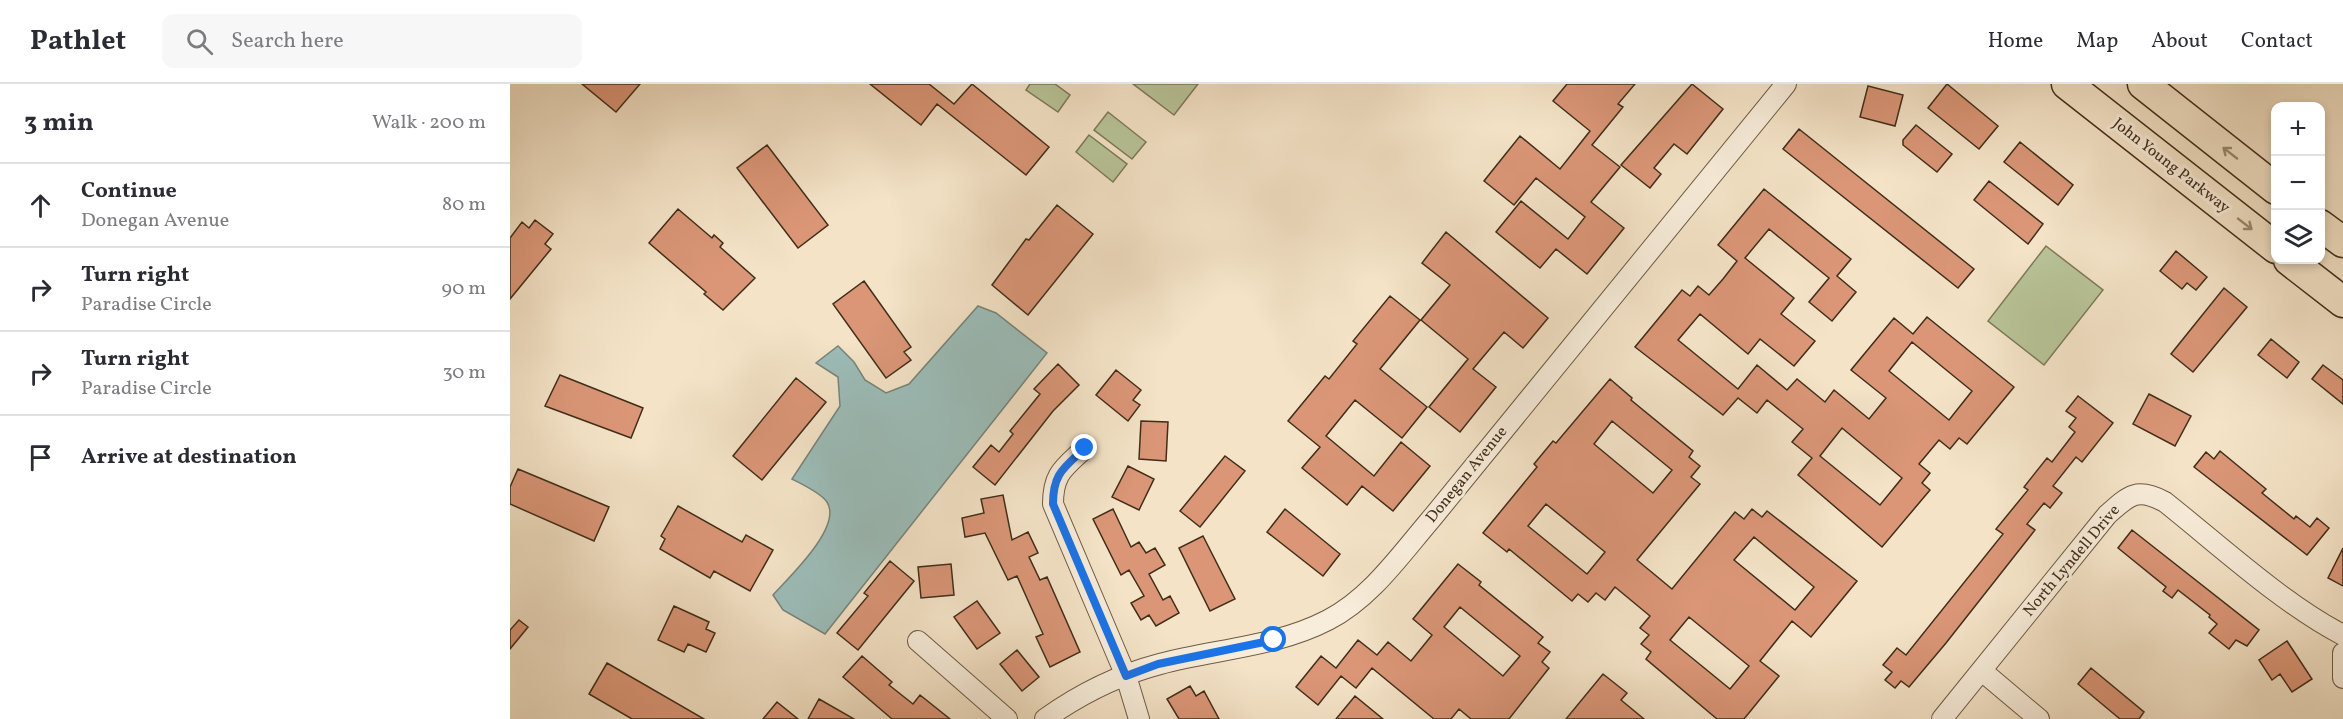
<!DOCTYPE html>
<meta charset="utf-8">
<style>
:root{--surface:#fff;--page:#f7f7f7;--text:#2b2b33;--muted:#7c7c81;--line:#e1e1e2}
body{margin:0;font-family:Vollkorn,serif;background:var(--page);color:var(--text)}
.controls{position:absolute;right:18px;top:18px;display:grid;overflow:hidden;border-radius:12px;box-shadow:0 3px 9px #0003}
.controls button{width:54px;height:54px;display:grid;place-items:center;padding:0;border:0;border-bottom:2px solid var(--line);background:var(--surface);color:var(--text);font:30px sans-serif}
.stop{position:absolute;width:18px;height:18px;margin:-14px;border:4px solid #1a73e8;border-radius:50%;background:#fff}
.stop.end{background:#1a73e8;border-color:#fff;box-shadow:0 2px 6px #0008}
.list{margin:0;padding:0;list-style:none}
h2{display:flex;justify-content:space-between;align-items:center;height:78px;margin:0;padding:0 24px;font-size:26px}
h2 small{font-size:20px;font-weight:400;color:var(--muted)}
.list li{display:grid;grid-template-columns:39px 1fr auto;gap:18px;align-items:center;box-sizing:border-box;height:84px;padding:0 24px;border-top:2px solid var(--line)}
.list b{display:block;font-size:22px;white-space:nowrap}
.list p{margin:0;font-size:20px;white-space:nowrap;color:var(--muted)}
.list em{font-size:20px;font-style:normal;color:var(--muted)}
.icon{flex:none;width:33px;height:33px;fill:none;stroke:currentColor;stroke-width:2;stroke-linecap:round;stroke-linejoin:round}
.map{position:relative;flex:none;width:1833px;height:635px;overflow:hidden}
header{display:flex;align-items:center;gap:36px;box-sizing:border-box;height:84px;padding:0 30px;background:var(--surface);border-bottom:2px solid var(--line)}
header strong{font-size:28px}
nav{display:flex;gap:33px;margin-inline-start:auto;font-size:21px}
.search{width:420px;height:54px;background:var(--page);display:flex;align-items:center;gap:15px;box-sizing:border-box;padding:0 21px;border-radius:12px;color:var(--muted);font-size:22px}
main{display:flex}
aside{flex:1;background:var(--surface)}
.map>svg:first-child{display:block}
.green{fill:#b8c498;stroke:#7c7958;stroke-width:1.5}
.water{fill:#9cbdb9;stroke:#778479;stroke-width:1.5}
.building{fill:#da9677;stroke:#402e19;stroke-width:1.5;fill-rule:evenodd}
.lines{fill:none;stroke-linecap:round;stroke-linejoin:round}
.minor-casing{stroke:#6d5b44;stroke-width:22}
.highway-casing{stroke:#402e19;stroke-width:33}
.minor{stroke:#f8eddb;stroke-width:20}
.highway{stroke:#f4e3c7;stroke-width:30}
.oneway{stroke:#9a8870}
.route{stroke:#1a73e8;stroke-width:8}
.labels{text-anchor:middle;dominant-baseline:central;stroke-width:6;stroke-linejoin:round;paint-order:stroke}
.street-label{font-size:16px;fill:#402e19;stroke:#f8eddb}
</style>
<header>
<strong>Pathlet</strong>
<div class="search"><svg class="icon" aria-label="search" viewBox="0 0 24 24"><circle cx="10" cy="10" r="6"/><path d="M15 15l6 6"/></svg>Search here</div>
<nav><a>Home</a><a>Map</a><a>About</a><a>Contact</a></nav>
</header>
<main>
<aside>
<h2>3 min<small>Walk · 200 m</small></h2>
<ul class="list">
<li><svg class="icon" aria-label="ahead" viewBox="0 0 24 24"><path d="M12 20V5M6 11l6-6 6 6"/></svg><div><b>Continue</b><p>Donegan Avenue</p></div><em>80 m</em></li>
<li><svg class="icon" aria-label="right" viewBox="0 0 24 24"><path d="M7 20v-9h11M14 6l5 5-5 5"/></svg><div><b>Turn right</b><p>Paradise Circle</p></div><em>90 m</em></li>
<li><svg class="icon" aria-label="right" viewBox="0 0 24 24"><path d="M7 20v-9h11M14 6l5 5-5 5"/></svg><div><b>Turn right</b><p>Paradise Circle</p></div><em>30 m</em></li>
<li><svg class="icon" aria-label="arrive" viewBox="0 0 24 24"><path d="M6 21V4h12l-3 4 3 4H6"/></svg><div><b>Arrive at destination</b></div></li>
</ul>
</aside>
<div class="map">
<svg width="1833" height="635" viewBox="0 0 1833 635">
<rect width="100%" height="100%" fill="#f4e3c7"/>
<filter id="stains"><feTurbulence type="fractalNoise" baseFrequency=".00333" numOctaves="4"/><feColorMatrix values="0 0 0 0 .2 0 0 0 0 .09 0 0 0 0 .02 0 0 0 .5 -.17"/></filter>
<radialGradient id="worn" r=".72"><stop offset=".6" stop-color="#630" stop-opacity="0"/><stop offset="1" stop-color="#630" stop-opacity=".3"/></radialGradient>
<path class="green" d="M520,0h25l15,11 -12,17 -32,-22z
M623,0h65l-24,31z
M598,28l38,30 -14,17 -38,-29z
M579,51l38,29 -14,18 -37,-30z
M1536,162l57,44 -59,75 -56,-44z"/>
<path class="water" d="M468,222l18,7 51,40 -222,281 -42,-24 -10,-15c15,-17 70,-68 54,-93 -6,-9 -25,-18 -35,-23l48,-73 -2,-29 -22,-14 22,-17 16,16 11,18 21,13 23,-9z"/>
<path class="building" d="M72,0h58l-24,28z
M360,0h59l25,20 18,-20 77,63 -23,28 -89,-71 -16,21z
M1057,0h68l-17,20 5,3 -31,38 28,22 -29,35 33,26 -37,46 -31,-25 -16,19 -44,-36 25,-31 47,38 17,-22 -49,-39 -22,27 -30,-24 36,-45 40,33 30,-38 -37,-30z
M1182,0l31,25 -36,45 -13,-10 -20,24 7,6 -11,14 -29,-23z
M1437,0l51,42 -19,23 -51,-41z
M1358,2l35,9 -8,31 -35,-9z
M1406,41l36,29 -15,18 -34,-27v-5z
M1289,45l175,140 -16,19 -175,-139z
M1510,58l53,43 -15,20 -54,-43z
M257,61l61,80 -30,23 -61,-80z
M1479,97l54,43 -15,20 -54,-44z
M1254,105l87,70 -14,17 19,16 -24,29 -23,-19 20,-24 -60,-49 -24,29 49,40 -13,16 34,27 -21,25 -34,-27 -12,15 -48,-40 -22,26 60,49 19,-24 30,25 10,-11 28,23 9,-12 35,29 17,-21 -35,-28 43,-52 19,16 14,-17 87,70 -47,57 -8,-6 -9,11 -11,-9 -20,24 11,9 -8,10 8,7 -48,57 -84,-72 14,-17 -20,-16 11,-13 -36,-29 -10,13 -19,-15 -15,17 -88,-68 47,-57 8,6 8,-10 11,9 14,-16 14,-18 -19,-16zM1402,258l60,49 -23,29 -60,-49zM1332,344l60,50 -22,27 -60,-49z
M547,121l36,29 -65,81 -36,-30 34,-46 3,1z
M168,125l34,29 2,-3 9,8 -3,4 35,31 -32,32 -19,-16 2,-2 -57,-49z
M25,136l18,14 -8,10 6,5 -41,50v-61l12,-16 7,6z
M936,148l102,86 -25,30 -19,-16 -31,37 23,18 -36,45 -31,-25 39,-48 -47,-39 29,-35 -28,-22z
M1666,167l31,26 -11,13 -9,-7 -5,6 -22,-18z
M354,197l47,66 -7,5 7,8 -25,18 -53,-74z
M1714,204l23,19 -54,65 -22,-18z
M880,212l30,24 -40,49 47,38 -25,31 -47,-38 -29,36 48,40 27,-34 29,24 -37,45 -31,-25 -15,19 -45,-37 18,-21 -32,-26 37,-45 4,3 28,-35 -4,-3z
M1761,255l28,23 -12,16 -29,-23z
M548,280l21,21 -26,26 -58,74 -22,-18 18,-22 8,7 14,-18 -3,-3 30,-37 -6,-5z
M1813,281l20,15v24l-31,-25z
M606,286l25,20 -8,10 7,5 -12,16 -32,-26z
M50,291l83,33 -12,30 -86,-32z
M286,294l30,24 -64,78 -29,-24z
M1100,295l22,19 -1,2 62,51 -4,6 11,9 -9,11 9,7 -63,76 35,29 63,-77 9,7 8,-10 10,8 5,-6 90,70 -46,56 -19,-16 -32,40 19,15 -35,43h-27l-71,-60 5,-7 -10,-8 8,-9 -9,-7 10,-12 -35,-29 -10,13 -9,-7 -8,9 -10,-8 -6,7 -63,-52 -2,3 -24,-19 54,-66 -3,-3 19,-23 3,2zM1102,337l60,49 -19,23 -59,-49zM1036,420l59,48 -18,22 -59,-48zM1244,453l60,50 -19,23 -61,-50zM1179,533l60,49 -19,23 -60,-49z
M1639,310l42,22 -16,30 -42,-22z
M1568,312l35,27 -31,39 -6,-5 -23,29 9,7 -12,15 -6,-5 -17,21 8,6 -89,113 -37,44 -8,-6 -6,7 -10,-8 7,-8 -9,-7 14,-17 9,7 97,-121 -7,-5 32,-39 -4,-3 23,-29 5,4 23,-30 -6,-5 7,-9 -10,-7z
M631,337l27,1 -2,39 -27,-2z
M1710,367l46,38 -4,4 32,26 2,-3 14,11 7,-9 12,10 -22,27 -113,-88 12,-15 8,7z
M715,372l20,15 -45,56 -20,-16z
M618,382l26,13 -15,31 -27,-13z
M8,385l91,38 -15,34 -84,-37v-17z
M493,411l9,45 16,-8 10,21 -9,4 11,23 7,-3 33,75 -30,15 -14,-30 7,-3 -26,-58 -9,4 -23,-47 -20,4 -3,-19 22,-5 -3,-14z
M168,422l64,36 4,-7 27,15 -23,41 -36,-20 -4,7 -50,-29 5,-10 -4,-3z
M603,425l18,38 8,-5 7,11 9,-5 10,17 -16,9 14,26 7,-4 9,17 -23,13 -7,-11 -8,5 -10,-17 13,-7 -15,-26 -8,5 -28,-56z
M775,425l55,45 -17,22 -56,-44z
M1622,446l127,100 -12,16 -11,-6 -7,9 -20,-16 8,-9 -8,-7 1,-2 -32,-25 -6,8 -9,-7 3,-4 -48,-39z
M693,452l32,63 -25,12 -31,-63z
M1833,464v38l-15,-8z
M380,477l24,20 -56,69 -21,-17 31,-37 -4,-3z
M441,480l3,31 -33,3 -3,-31z
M948,480l23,18 -2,3 64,52 -5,6 12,9 -8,10 7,6 -40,51h-38l-12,-10 -8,10h-17l-62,-51 -16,20 -15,-12 -23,29 -22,-18 25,-31 15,12 22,-28 19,15 11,-13 23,19 21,-26 -19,-16zM950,523l60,49 -17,20 -59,-49z
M467,517l23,32 -23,16 -23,-32z
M164,522l35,16 -3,7 9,4 -9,19 -18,-8 -4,8 -26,-12z
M9,536l9,7 -18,22v-19z
M1777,557l25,38 -20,13 -12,-18 -8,6 -13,-20z
M507,566l22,27 -17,14 -22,-27z
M352,572l30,26 -3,3 24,19 7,-9 30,24h-58l-49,-42z
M97,579l97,56h-72l-43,-25z
M1581,584l53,44 -5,7h-19l-42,-35z
M1093,590l24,19 -6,7 23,19h-78z
M680,602l6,10 8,-5 15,28h-40l-12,-20z
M845,612l28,23h-47z
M309,615l35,20h-46z
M267,618l21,17h-35z"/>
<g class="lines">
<g class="minor-casing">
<path id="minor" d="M575,364c-21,20 -32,25 -32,56l73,172 13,43
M408,557l89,78
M1833,569v25
M1472,587l57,48
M535,635c35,-25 73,-44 115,-55 56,-15 116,-17 168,-44 43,-22 73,-66 104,-102l354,-434
M1432,635l165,-204c22,-20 30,-28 58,-13 54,43 118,102 178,133"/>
</g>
<g class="highway-casing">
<path id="highway" d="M1557,0l209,164
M1633,0l133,105
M1810,141l23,17
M1779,176l54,42"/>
</g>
<use href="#minor" class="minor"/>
<use href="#highway" class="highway"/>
</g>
<defs><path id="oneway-shaft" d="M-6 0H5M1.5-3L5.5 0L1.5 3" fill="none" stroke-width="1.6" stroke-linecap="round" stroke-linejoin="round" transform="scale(1.5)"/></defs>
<g class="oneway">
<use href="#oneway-shaft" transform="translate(1720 69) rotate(-142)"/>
<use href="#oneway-shaft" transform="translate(1735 140) rotate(38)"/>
</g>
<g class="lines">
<path class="route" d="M575,364c-21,20 -32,25 -32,56l73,172 32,-12 116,-24"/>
</g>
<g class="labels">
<g class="street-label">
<text transform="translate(1661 82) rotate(38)">John Young Parkway</text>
<text transform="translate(957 391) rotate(-51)">Donegan Avenue</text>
<text transform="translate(1562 477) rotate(-50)">North Lyndell Drive</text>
</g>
</g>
<rect width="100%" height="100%" filter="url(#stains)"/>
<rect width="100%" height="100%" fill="url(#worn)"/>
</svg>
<div class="controls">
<button>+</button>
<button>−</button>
<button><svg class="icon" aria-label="layers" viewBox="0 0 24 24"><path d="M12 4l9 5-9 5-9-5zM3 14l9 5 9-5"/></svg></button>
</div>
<div class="stop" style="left:764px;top:556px"></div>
<div class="stop end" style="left:575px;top:364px"></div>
</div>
</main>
